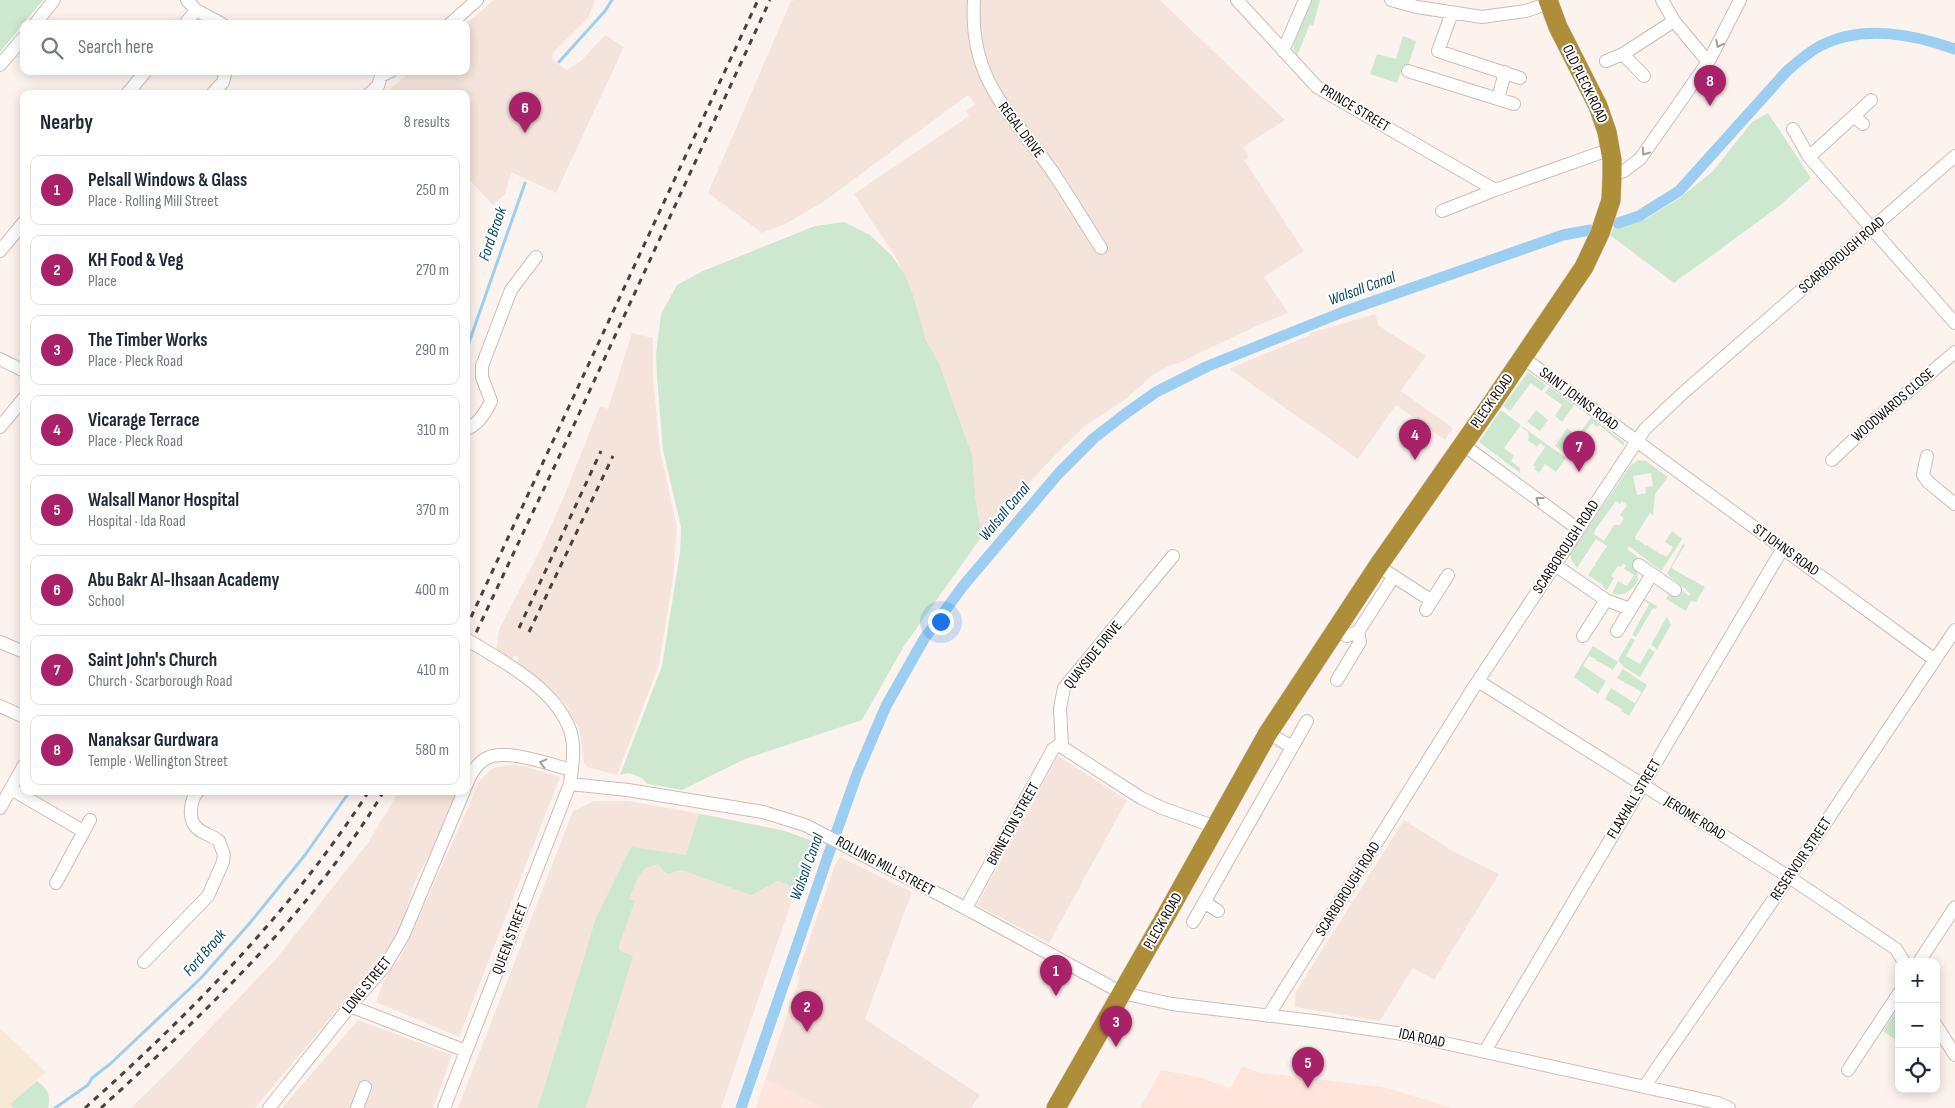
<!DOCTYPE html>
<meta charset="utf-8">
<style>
:root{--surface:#fff;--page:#f6f6f7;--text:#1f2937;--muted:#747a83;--line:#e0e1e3;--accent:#a92168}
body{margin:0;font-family:"Sofia Sans Condensed",sans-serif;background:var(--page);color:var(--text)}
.controls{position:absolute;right:15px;bottom:15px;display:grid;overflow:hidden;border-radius:10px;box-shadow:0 2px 12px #0003}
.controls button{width:45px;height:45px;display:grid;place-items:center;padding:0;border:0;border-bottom:1px solid var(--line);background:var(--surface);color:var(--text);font:25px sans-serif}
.you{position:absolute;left:940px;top:621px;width:18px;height:18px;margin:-12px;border:4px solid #fff;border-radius:50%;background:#1a73e8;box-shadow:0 0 0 8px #1a73e833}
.badge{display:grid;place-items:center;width:32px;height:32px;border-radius:50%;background:var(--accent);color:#fff;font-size:16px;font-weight:700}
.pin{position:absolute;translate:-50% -41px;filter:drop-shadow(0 1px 2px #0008)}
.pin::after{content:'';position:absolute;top:26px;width:18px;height:15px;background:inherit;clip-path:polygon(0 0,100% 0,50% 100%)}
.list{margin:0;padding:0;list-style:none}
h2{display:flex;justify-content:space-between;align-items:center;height:65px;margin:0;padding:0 20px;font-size:21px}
h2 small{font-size:16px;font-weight:400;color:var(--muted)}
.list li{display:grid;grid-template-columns:32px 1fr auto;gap:15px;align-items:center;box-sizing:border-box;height:70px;margin:0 10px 10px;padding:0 10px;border:1px solid var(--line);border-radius:10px}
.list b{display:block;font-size:19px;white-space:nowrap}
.list p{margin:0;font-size:16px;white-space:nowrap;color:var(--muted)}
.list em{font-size:16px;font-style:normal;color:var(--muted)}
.icon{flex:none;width:28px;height:28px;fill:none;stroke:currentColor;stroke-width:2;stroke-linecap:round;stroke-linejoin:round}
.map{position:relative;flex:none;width:1955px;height:1108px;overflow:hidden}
.search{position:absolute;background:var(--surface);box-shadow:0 2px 12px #0003;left:20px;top:20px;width:450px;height:55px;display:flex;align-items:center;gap:12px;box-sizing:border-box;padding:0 18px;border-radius:10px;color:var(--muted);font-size:19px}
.panel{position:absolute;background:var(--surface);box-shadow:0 2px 12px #0003;left:20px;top:90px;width:450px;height:705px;border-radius:10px}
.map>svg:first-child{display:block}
.commercial{fill:#f8e9d6}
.built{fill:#f5e4db}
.medical{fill:#fee5dc}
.green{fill:#cde8cf;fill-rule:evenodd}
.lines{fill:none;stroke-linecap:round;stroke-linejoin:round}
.stream{stroke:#9ccef1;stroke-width:3}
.canal{stroke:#9ccef1;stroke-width:11}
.minor-casing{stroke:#c8beb9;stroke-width:14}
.highway-casing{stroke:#d4d3d3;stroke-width:20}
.minor{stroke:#fff;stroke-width:12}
.highway{stroke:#ae8e38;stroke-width:19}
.rail{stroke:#47423f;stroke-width:3;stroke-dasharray:6 6;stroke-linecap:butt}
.minor-bridge-casing{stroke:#c8beb9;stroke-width:14;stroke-linecap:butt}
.minor-bridge{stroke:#fff;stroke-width:12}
.oneway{stroke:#9f9d9d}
.labels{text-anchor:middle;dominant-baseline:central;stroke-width:4;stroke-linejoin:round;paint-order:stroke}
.street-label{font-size:15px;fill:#0e0b09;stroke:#fff}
.water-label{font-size:16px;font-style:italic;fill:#074667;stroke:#fff}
</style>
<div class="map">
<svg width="1955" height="1108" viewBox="0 0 1955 1108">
<rect width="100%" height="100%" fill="#fdf3ee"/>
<path class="commercial" d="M0,1028l46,44 -35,32 2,3 -1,1h-12z"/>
<path class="built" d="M494,0h101l-7,18 -35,35 -1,6 14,11 14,-8 25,-27 19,12 -68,146 -45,-21 -6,22 -12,11 -27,-29v-82h-75l-3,-3 23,-20h55v-47z
M795,0h365l125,120 -42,27 6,10 -5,3 60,91 -40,26 24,36 -32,13 -77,37 -8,2 -17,9 -27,24 -43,29 -25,24 -53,56 -24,29 -6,-34 -4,-47 -33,-92 -13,-23 -12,-42 -18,-40 -42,-64 115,-78 -3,-5 9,-7 -7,-9 -145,107 -36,21 -25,10 -54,-40 83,-192z
M1375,314l4,12 47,30 -25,35 52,37 -8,12 -49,-35 -38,54 -127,-89v-2l79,-33v-2z
M632,333l21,5v39l7,73 17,77 -4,51 -14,87 -42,110 -30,-8 -3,-4 -5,-34 -13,-24 -19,-20 -31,-21 3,-6 -4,-3 -4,6 -15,-11 3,-20 43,-84 23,-52 35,-88 8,3z
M1058,756l69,44 -78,143 -72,-38z
M507,765l17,1 36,11 -101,260 -83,-35 9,-24 15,-20 10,-21 71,-158 12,-11z
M399,791h58l-22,53 -20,37 -18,57 -142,170h-124l45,-44 100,-105 92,-116z
M594,801h34l80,14 77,16 30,11 -19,46 -75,220h-263l115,-297z
M1404,820l47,30 48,24 -65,106 -21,-12 -33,53 -85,-14v-14z
M840,857l72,35 -47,127 115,76 -9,13h-149l-57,-28 35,-103 -3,-2 38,-110z
M358,1020l94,35 -19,53h-151z"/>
<path class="medical" d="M1242,1066l15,6 126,15 70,21h-313l21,-38 39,7 30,12z
M765,1080l57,28h-66z"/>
<path class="green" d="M0,0h43l-43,52z
M1310,0h10l-7,26 -3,-2 -13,32 -3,-6v-7z
M1403,36l13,5 -8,25 -5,-1 -6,18 -27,-9 7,-20 19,5z
M1768,113l43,65 -33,29 -104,76 -64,-48 4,-8 11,-1 21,-7 34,-21 33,-27 39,-49z
M844,222l26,13 22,21 13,19 9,23 12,42 13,23 33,92 4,47 6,34 -78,110 -42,74 -117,39 -63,31 -34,-6 -6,-6 -13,-5 -9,2 42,-109 18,-113 1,-26 -18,-77 -6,-73 -1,-23 5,-40 16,-29 26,-14 112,-45z
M1528,372l18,13 -4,6 -11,-8 -21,28 -7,-5z
M1549,387l25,18 -12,17 -7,-6 7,-11 -17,-12z
M1501,410l20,15 -17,23 10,8 -3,5 9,7v5l-41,-31z
M1536,410l12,10 -8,11 -13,-9z
M1591,417l33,25v4l-25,-21 -2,2 -5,-4 -9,12 -3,-2z
M1523,427l43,31 -10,14 -11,-8 -6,9 -5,-4 2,-2 -3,-2 12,-18 -5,-4 -3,4 -10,-7 2,-2 -1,-6 -6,-4z
M1567,428l14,10 -13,17 -13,-9z
M1639,460l7,1 22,16 -13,17 -2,22 -3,-3 -15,24 1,3h3l7,6 1,-1 15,10 1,-1 4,3 6,-10 -8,-5 7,-11 10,8 -20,31h-2l-31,-24 -2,3 13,10 -6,9 3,4 1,8c-5,10 -15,18 -26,13l6,-12 9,5 7,-11 -10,-6 2,-4 -3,-1 -2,3 -3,-1 -7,10 3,2 -7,12 -4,-3v-2l-15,-10 6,-9h2l-1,-2 12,-18 -11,-7 -19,29 -5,-7 -2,-7 61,-89zM1651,473l2,13 -8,1 1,6 -9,2 -4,-19zM1616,501l4,3 2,-3 5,4 -7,10 4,3 -4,7h-6l-10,16 -10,-7 1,-4z
M1683,544l2,1 -13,22 1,2 32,18 -9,15 -5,-1 -5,10 -20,-12 3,-5 3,3 7,-9 10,8 2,-2 -24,-20z
M1643,598l14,8 -1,3 -3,-1 -17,29 -4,-2 17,-31 -8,-5z
M1667,616l4,9 -14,24 -6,-4z
M1631,638l4,2 -9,16 14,8 9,-16 6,4 -15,25 -16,-10 -6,-7z
M1593,646l25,16 -6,9v-2l-17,-9 1,-1 -7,-3 -6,10 23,15 -8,13 -24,-17z
M1623,669l24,16 -18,31 -8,-5 1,-2 -17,-10 6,-11 24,15 6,-10 -1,-2 -23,-13z
M699,814l86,17 30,11 -19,46 -18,-7 -27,14 -69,-25 -15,4 -9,-10 -13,4 -7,9 -9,22 6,2 -16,44v5l14,6 -47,152h-48l58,-190 35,-71 55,8z
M1899,1007v35l-16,-11z
M37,1081c11,8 14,14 11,27h-36l1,-1 -3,-3z"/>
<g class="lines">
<path class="stream" d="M559,62l46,-51 7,-11
M466,351l59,-168
M55,1108l33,-23 4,-7 18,-14 91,-86 48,-54 56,-69 45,-64"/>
<path class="canal" d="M1618,223l21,-7 40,-25 107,-119c10,-9 21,-19 34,-26 42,-22 92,-12 135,3
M741,1108l88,-255 28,-79 29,-68 38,-67 39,-53 96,-113 35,-35 31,-24 31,-22 52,-26 135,-54 220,-77 27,-5"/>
<g class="minor-casing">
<path id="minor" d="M187,0l9,10 26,14
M974,0c-5,79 34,110 76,168 18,26 34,54 51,80
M1237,0l80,87 178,103
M1391,0l26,7 65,10 44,-6 23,-8
M1662,0l12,21 34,41
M1452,13l-14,38 82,27
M35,24l19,-24
M185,24l11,-14
M450,24l27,-24
M1283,51l22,-51
M1623,54l21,22
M1606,61l17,-7 51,-33
M0,65l24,-28
M1408,71l90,28
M1505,72l-7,27 16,5
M127,94l19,-23
M212,94l11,-12 3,-11
M369,94l9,-8 3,-10 10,-5
M1854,116l17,-16
M1793,129l16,28 146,166
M1809,157l45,-41 9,8
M1612,175l12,-4 16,-12 70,-100 30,-59
M1442,211l53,-21 116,-41
M0,251l24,-29
M1522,357l413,303
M0,359l24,12
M0,427l24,-29
M466,429c12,-4 20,-17 25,-28l-9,-24v-11l29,-76 25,-33
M1462,444l116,85
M1927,456l-4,19 5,7 27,22
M1832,460l38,-36 85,-72
M1173,556l-109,132 -4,20 2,39 79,51 21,10 54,19
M1555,565l51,35 24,9
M1639,565l36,25
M1387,572l45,29
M1426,610l22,-35
M1336,631l11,5 11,-4 36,-56
M1617,631l35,-57
M1583,636l23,-36
M0,642l24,10
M1337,680l23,-38 -2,-10
M1478,681l311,196 107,72 8,13
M0,706l24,11
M1268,733l24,14
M570,784l58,6 135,22 42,13 145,75 172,93 50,11 142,17 89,13 315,69 11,5
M466,786c4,-11 11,-23 21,-28 19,-10 64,7 85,12
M11,789l72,42
M0,808l24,-43
M56,883l34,-63
M1204,902l14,9
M966,908l87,-159 6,-4 3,2
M1193,922l114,-201
M144,962l64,-66 15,-34 1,-7 -5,-14c-6,-5 -15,-7 -21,-12 -11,-9 -8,-29 0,-38
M1919,962l36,-55
M350,1006l116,45
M1268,1016l206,-329 171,-258 38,-36 272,-237
M1936,1025l19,30
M1485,1051l298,-503
M1848,1070l51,-77
M1644,1087l145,-210 166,-247
M269,1108l81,-102 35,-40 18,-30 61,-145
M357,1108l8,-21
M444,1108l126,-324c2,-18 6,-36 0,-54 -12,-34 -49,-58 -79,-76"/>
</g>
<g class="highway-casing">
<path id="highway" d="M1056,1108l112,-196 100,-179 110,-167 116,-166 90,-133 16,-34 11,-33 1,-25v-15l-5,-28 -9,-26 -40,-79 -10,-27"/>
</g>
<use href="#minor" class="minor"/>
<use href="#highway" class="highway"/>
<path class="rail" d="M466,628l292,-628
M519,628l82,-177
M529,632l84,-176
M466,654l100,-212 204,-442
M85,1108c106,-95 206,-196 284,-317
M101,1108c104,-95 210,-195 283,-317"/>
<g class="minor-bridge-casing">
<path id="minor-bridge" d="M466,639l25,15"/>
</g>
<use href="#minor-bridge" class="minor-bridge"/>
</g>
<defs><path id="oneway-chevron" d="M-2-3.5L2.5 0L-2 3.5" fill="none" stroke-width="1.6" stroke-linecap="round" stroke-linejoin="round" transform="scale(1.25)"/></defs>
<g class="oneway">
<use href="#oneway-chevron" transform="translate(1719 44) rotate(117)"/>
<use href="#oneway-chevron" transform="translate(1645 152) rotate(125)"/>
<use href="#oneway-chevron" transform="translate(1539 500) rotate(-143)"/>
<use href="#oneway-chevron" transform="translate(543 763) rotate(-166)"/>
</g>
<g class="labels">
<g class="street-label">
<text transform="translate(1585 84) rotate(64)">OLD PLECK ROAD</text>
<text transform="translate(1355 108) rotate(31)">PRINCE STREET</text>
<text transform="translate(1021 130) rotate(53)">REGAL DRIVE</text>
<text transform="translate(1842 255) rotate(-41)">SCARBOROUGH ROAD</text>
<text transform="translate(1579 399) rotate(37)">SAINT JOHNS ROAD</text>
<text transform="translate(1492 401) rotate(-55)">PLECK ROAD</text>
<text transform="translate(1893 405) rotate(-41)">WOODWARDS CLOSE</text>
<text transform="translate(1566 547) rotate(-57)">SCARBOROUGH ROAD</text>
<text transform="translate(1786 550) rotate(36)">ST JOHNS ROAD</text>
<text transform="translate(1093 655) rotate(-51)">QUAYSIDE DRIVE</text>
<text transform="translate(1634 799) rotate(-59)">FLAXHALL STREET</text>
<text transform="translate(1695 818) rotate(32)">JEROME ROAD</text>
<text transform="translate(1013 824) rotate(-61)">BRINETON STREET</text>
<text transform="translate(1801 859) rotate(-56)">RESERVOIR STREET</text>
<text transform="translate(885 866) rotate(28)">ROLLING MILL STREET</text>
<text transform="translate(1348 889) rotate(-58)">SCARBOROUGH ROAD</text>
<text transform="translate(1163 921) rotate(-60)">PLECK ROAD</text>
<text transform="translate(510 939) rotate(-69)">QUEEN STREET</text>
<text transform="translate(367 985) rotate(-51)">LONG STREET</text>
<text transform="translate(1422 1038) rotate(12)">IDA ROAD</text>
</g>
<g class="water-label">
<text transform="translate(493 234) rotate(-71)">Ford Brook</text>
<text transform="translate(1362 289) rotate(-20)">Walsall Canal</text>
<text transform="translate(1005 512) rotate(-50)">Walsall Canal</text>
<text transform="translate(807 867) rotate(-70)">Walsall Canal</text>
<text transform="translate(205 953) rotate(-49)">Ford Brook</text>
</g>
</g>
</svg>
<div class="controls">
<button>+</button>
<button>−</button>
<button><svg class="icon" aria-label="locate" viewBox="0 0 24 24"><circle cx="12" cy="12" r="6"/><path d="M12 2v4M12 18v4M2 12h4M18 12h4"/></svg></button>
</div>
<div class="you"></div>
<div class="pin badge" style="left:1056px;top:996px">1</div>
<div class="pin badge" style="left:807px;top:1032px">2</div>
<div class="pin badge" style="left:1116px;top:1047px">3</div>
<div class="pin badge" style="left:1415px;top:460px">4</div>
<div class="pin badge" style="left:1308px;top:1088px">5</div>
<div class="pin badge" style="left:525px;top:133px">6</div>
<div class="pin badge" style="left:1579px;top:472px">7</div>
<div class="pin badge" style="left:1710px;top:106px">8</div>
<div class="search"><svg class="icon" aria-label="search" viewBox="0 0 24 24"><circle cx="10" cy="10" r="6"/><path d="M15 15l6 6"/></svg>Search here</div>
<section class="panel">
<h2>Nearby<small>8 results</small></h2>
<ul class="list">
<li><span class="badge">1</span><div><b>Pelsall Windows &amp; Glass</b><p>Place · Rolling Mill Street</p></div><em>250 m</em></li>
<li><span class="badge">2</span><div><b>KH Food &amp; Veg</b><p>Place</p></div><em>270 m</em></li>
<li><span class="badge">3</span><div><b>The Timber Works</b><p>Place · Pleck Road</p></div><em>290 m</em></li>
<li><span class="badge">4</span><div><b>Vicarage Terrace</b><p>Place · Pleck Road</p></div><em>310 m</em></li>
<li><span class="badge">5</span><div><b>Walsall Manor Hospital</b><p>Hospital · Ida Road</p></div><em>370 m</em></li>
<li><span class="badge">6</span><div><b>Abu Bakr Al-Ihsaan Academy</b><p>School</p></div><em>400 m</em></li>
<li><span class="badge">7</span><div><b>Saint John's Church</b><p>Church · Scarborough Road</p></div><em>410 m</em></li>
<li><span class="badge">8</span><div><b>Nanaksar Gurdwara</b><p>Temple · Wellington Street</p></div><em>580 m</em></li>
</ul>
</section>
</div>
